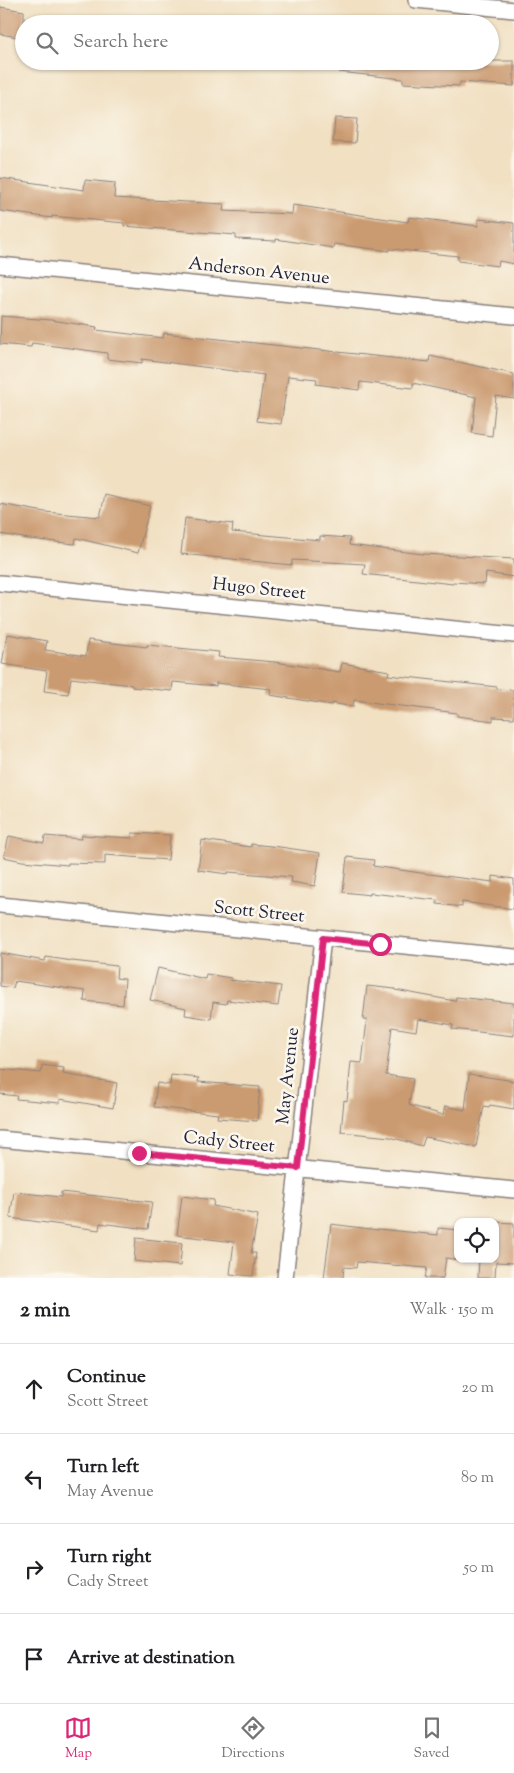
<!DOCTYPE html>
<meta charset="utf-8">
<style>
:root{--surface:#fff;--page:#f2f2f2;--text:#202124;--muted:#757577;--line:#e0e0e0;--accent:#db2777}
body{margin:0;font-family:"Sorts Mill Goudy",serif;background:var(--page);color:var(--text)}
.controls{position:absolute;right:15px;bottom:15px;display:grid;overflow:hidden;border-radius:10px;box-shadow:0 1px 4px #0004}
.controls button{width:45px;height:45px;display:grid;place-items:center;padding:0;border:0;border-bottom:1px solid var(--line);background:var(--surface);color:var(--text);font:25px sans-serif}
.stop{position:absolute;width:15px;height:15px;margin:-11px;border:4px solid #db2777;border-radius:50%;background:#fff}
.stop.end{background:#db2777;border-color:#fff;box-shadow:0 1px 5px #0008}
.list{margin:0;padding:0;list-style:none}
h2{display:flex;justify-content:space-between;align-items:center;height:65px;margin:0;padding:0 20px;font-size:21px}
h2 small{font-size:16px;font-weight:400;color:var(--muted)}
.list li{display:grid;grid-template-columns:32px 1fr auto;gap:15px;align-items:center;box-sizing:border-box;height:90px;padding:0 20px;border-top:1px solid var(--line)}
.list b{display:block;font-size:19px;white-space:nowrap}
.list p{margin:0;font-size:16px;white-space:nowrap;color:var(--muted)}
.list em{font-size:16px;font-style:normal;color:var(--muted)}
.icon{flex:none;width:28px;height:28px;fill:none;stroke:currentColor;stroke-width:2;stroke-linecap:round;stroke-linejoin:round}
.map{position:relative;flex:none;width:514px;height:1278px;overflow:hidden}
.search{position:absolute;background:var(--surface);box-shadow:0 1px 4px #0004;left:15px;right:15px;top:15px;height:55px;display:flex;align-items:center;gap:12px;box-sizing:border-box;padding:0 18px;border-radius:28px;color:var(--muted);font-size:19px}
.sheet{height:425px;background:var(--surface)}
nav{display:flex;justify-content:space-around;align-items:center;box-sizing:border-box;height:70px;border-top:1px solid var(--line);background:var(--surface);font-size:14px;color:var(--muted)}
nav a{display:grid;justify-items:center;gap:2px}
nav .on{color:var(--accent)}
.map>svg:first-child{display:block}
.building{fill:#ca9a70}
.lines{fill:none;stroke-linecap:round;stroke-linejoin:round}
.street-casing{stroke:#8a817e;stroke-width:18}
.street{stroke:#fff;stroke-width:15}
.route{stroke:#db2777;stroke-width:6}
.labels{text-anchor:middle;dominant-baseline:central;stroke-width:5;stroke-linejoin:round;paint-order:stroke}
.street-label{font-size:18px;fill:#22223b;stroke:#fbf7ec}
</style>
<div class="map">
<svg width="514" height="1278" viewBox="0 0 514 1278">
<rect width="100%" height="100%" fill="#fbf7ec"/>
<filter id="ink" filterUnits="userSpaceOnUse"><feTurbulence type="fractalNoise" baseFrequency=".02" numOctaves="2"/><feDisplacementMap in="SourceGraphic" scale="10" xChannelSelector="R" yChannelSelector="G"/><feConvolveMatrix kernelMatrix="1 2 1 2 8 2 1 2 1" color-interpolation-filters="sRGB"/></filter>
<filter id="wash" filterUnits="userSpaceOnUse"><feTurbulence type="fractalNoise" baseFrequency=".0096" numOctaves="4" result="noise"/><feDisplacementMap in="SourceGraphic" scale="20" xChannelSelector="R" yChannelSelector="G"/><feGaussianBlur stdDeviation="1.12" result="paint"/><feColorMatrix in="noise" values="0 0 0 0 0 0 0 0 0 0 0 0 0 0 0 0 0 1.4 0 .05"/><feComposite in="paint" operator="in"/></filter>
<g filter="url(#wash)">
<rect width="100%" height="100%" fill="#f1e0c2"/>
<g id="blocks">
<path class="building" d="M0,7l24,4v27l-24,-4z
M340,61h174v25l-54,-4 -1,4 -56,-3v-4l-64,-7z
M335,118l22,1 -2,24 -22,-1z
M0,178l84,12 1,-10 30,3 -1,15 110,6 -1,7 69,3 1,-9 115,17 1,-5 69,9v-7l36,4v41l-15,-3 -1,5 -40,-5v-5l-68,-7 -1,2 -55,-7 -1,4 -57,-9v2l-40,-2v-4l-112,-9v-3l-72,-7v2l-52,-7z
M1,316l50,4 46,7 -1,3 67,8 1,-5 265,29 1,-6 84,18v25l-18,-3 -4,40 -20,-3 4,-36 -63,-14v5l-53,-6 -1,8 -43,-6 1,-5 -29,-3 -7,48 -24,-3 7,-46 -122,-16v4l-35,-4v-6l-75,-10 -1,4 -31,-3z
M105,495l45,11 -12,47 -62,-15 -1,6 -46,-5 -29,-5v-30l45,8 55,5z
M185,518l48,6 -1,8 88,8v-4l30,2 -1,7 74,9 91,5v18l-28,-4 -1,11 -32,-2v2l-90,-10 2,-10 -73,-4v5l-111,-11z
M7,634l40,7 -2,9 41,6 2,-16 59,7v-2l72,7 -1,5 57,5 65,10 2,-9 47,8 -1,4 109,12v2l17,1v28l-21,-1v4l-36,-5v-3l-103,-13 -1,7 -21,-4v2l-62,-10 1,-6 -55,-6v3l-43,-4 -1,9 -40,-4v-2l-61,-7 -3,16 -24,-3 3,-20 -45,-7z
M132,833l38,2 -2,25 -63,-5v9l-37,-1v2l-46,-4 -18,-4 5,-21 35,7 1,-7 36,3 1,-4 50,3z
M202,840l49,7v-3l29,3 40,6 -5,33 -24,-4 1,-5 -64,-5v2l-30,-4z
M347,857l27,3 -1,6 48,7 72,9v-6l21,3v30l-52,-7v5l-25,-3v-4l-67,-7v2l-27,-3z
M0,953l45,8 1,-4 26,4 45,5 -1,12 9,1 -2,26 -39,-4 1,-10 -70,-10 -2,7 -13,-2z
M158,968l47,11 1,-5 25,4 -1,2 51,6 -3,20 -51,-6 -1,4 -13,-2 -2,17 -26,-4 1,-7 -36,-8z
M367,986l28,3v1l60,11 1,-4 58,6v33l-62,-7 1,-4 -35,-6 -2,12 -24,-4 -6,48 27,4 -4,26 34,10 2,-9 20,4 4,-36 45,7v28l-24,-4 -1,2 -5,-1 -8,41 -51,-10 -3,9 -32,-9 -49,-5 3,-32 3,1 4,-39 11,1 5,-43h-4z
M42,1065l22,3 -1,6 54,9 -4,25 -53,-9v4l-44,-4 1,-3 -17,-2v-25l41,4z
M171,1075l28,3 -1,4 62,5 -3,34 -40,-3 1,-4 -64,-7 3,-24 13,2z
M14,1192l47,5v-5l91,10 -4,27 -48,-6 -1,7 -89,-12z
M182,1196l32,4 -1,6 45,9 -7,38h5l-3,23 -23,-2 4,-32 -57,-7z
M495,1222l19,1v40l-18,-1 -1,16h-17l1,-19h16z
M331,1224l47,6v-1l60,6v-7l20,2v30l-12,-2 -3,20h-18l2,-10 -70,-6 -1,6 -12,-1 -1,11h-19z
M136,1238l46,5 -2,23 -46,-5z"/>
</g>
</g>
<g filter="url(#ink)">
<use href="#blocks" fill-opacity="0" stroke="#8a817e" stroke-width="1"/>
<g class="lines">
<g class="street-casing">
<path id="street" d="M416,0l98,10
M0,265l514,51
M0,583l514,52
M0,905l514,52
M0,1139l514,51
M285,1278l38,-340"/>
</g>
<use href="#street" class="street"/>
</g>
</g>
<g class="lines" filter="url(#ink)">
<path class="route" d="M139,1153l159,15 25,-230 57,6"/>
</g>
<g class="labels">
<g class="street-label">
<text transform="translate(259 272) rotate(6)">Anderson Avenue</text>
<text transform="translate(259 590) rotate(6)">Hugo Street</text>
<text transform="translate(259 913) rotate(6)">Scott Street</text>
<text transform="translate(289 1076) rotate(-84)">May Avenue</text>
<text transform="translate(229 1143) rotate(6)">Cady Street</text>
</g>
</g>
</svg>
<div class="controls">
<button><svg class="icon" aria-label="locate" viewBox="0 0 24 24"><circle cx="12" cy="12" r="6"/><path d="M12 2v4M12 18v4M2 12h4M18 12h4"/></svg></button>
</div>
<div class="stop" style="left:380px;top:944px"></div>
<div class="stop end" style="left:139px;top:1153px"></div>
<div class="search"><svg class="icon" aria-label="search" viewBox="0 0 24 24"><circle cx="10" cy="10" r="6"/><path d="M15 15l6 6"/></svg>Search here</div>
</div>
<section class="sheet">
<h2>2 min<small>Walk · 150 m</small></h2>
<ul class="list">
<li><svg class="icon" aria-label="ahead" viewBox="0 0 24 24"><path d="M12 20V5M6 11l6-6 6 6"/></svg><div><b>Continue</b><p>Scott Street</p></div><em>20 m</em></li>
<li><svg class="icon" aria-label="left" viewBox="0 0 24 24"><path d="M17 20v-9H6M10 6l-5 5 5 5"/></svg><div><b>Turn left</b><p>May Avenue</p></div><em>80 m</em></li>
<li><svg class="icon" aria-label="right" viewBox="0 0 24 24"><path d="M7 20v-9h11M14 6l5 5-5 5"/></svg><div><b>Turn right</b><p>Cady Street</p></div><em>50 m</em></li>
<li><svg class="icon" aria-label="arrive" viewBox="0 0 24 24"><path d="M6 21V4h12l-3 4 3 4H6"/></svg><div><b>Arrive at destination</b></div></li>
</ul>
</section>
<nav>
<a class="on"><svg class="icon" aria-label="map" viewBox="0 0 24 24"><path d="M3 6l6-2 6 2 6-2v14l-6 2-6-2-6 2zM9 4v14M15 6v14"/></svg>Map</a>
<a><svg class="icon" aria-label="directions" viewBox="0 0 24 24"><path d="M12 3l9 9-9 9-9-9zM9 14v-3h6M13 9l2 2-2 2"/></svg>Directions</a>
<a><svg class="icon" aria-label="saved" viewBox="0 0 24 24"><path d="M7 4h10v16l-5-4-5 4z"/></svg>Saved</a>
</nav>
